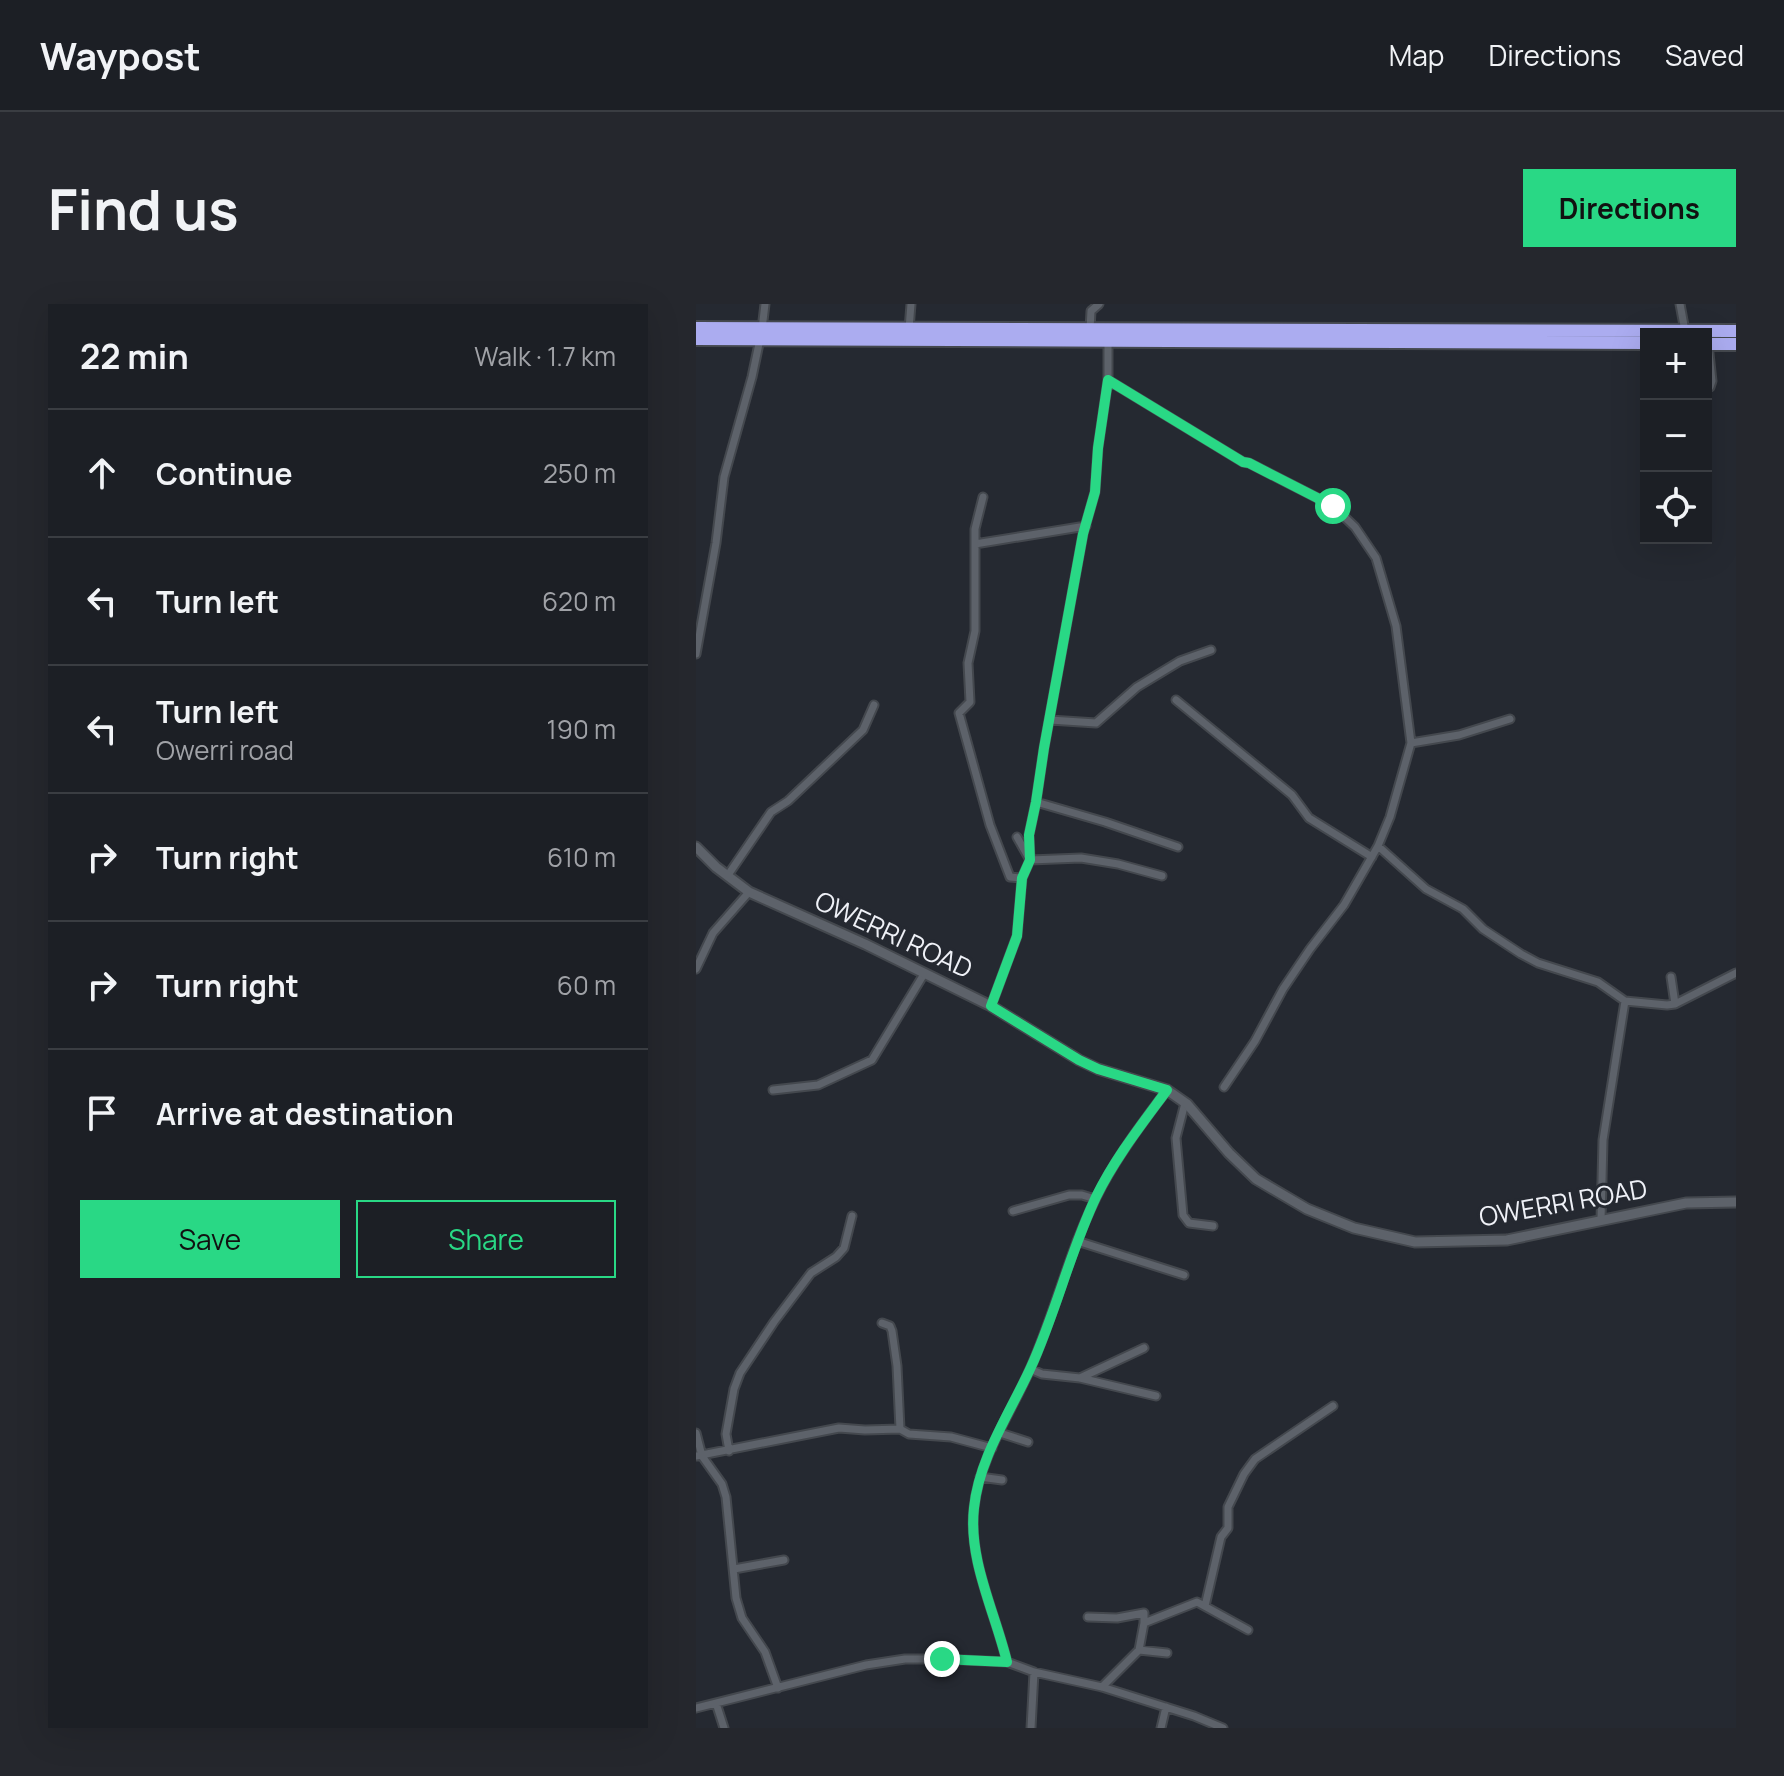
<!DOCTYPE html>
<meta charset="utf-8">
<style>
:root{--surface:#1c1f25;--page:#25272d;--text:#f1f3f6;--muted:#a0a2a7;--line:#3a3d42;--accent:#29d885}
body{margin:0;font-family:Manrope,sans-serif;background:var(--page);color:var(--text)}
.controls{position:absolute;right:24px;top:24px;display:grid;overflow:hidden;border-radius:0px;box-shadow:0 8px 32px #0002}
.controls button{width:72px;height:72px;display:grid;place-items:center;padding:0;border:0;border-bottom:2px solid var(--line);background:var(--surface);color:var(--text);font:40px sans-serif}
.stop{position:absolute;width:24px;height:24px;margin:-18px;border:6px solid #29d885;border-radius:50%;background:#fff}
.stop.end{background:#29d885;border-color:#fff;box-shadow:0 2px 8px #0008}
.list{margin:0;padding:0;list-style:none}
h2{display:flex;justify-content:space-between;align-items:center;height:104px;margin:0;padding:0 32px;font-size:34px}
h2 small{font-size:26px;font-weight:400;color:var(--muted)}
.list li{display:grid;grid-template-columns:52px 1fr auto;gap:24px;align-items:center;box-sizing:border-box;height:128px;padding:0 32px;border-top:2px solid var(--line)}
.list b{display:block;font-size:30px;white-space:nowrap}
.list p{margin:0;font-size:26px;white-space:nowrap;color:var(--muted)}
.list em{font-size:26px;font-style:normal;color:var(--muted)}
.actions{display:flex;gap:16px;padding:24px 32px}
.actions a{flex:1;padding:18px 0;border:2px solid var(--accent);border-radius:0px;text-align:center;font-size:28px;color:var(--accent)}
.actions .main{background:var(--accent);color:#111}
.icon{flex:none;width:44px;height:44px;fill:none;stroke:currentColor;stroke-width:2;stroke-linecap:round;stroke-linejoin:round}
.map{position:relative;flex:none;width:1040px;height:1424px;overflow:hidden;border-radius:0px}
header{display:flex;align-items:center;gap:48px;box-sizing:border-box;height:112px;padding:0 40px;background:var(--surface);border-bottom:2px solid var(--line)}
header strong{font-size:38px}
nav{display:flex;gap:44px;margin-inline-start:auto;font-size:28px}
.intro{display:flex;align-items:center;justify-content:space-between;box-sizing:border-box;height:192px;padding:0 48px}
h1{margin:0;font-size:56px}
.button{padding:20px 36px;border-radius:0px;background:var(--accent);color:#111;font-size:28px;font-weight:700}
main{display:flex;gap:48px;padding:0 48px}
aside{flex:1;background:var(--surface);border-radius:0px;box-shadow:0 8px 32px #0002}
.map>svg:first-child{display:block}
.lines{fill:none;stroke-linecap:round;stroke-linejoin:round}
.street-casing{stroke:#44484e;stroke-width:11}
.secondary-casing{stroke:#44484e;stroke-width:13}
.highway-casing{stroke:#44484e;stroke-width:16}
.street{stroke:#5d626a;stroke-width:7}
.secondary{stroke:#5d626a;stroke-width:9}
.highway{stroke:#abacf0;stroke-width:12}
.route{stroke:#29d885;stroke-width:10}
.labels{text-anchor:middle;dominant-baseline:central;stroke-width:6;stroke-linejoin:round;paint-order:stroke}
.street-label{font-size:26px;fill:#eff1f7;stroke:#252931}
</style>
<header>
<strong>Waypost</strong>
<nav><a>Map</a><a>Directions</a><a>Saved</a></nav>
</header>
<div class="intro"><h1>Find us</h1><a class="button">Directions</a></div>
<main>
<aside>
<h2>22 min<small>Walk · 1.7 km</small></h2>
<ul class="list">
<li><svg class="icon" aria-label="ahead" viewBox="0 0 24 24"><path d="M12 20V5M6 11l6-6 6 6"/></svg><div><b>Continue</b></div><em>250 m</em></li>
<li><svg class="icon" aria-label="left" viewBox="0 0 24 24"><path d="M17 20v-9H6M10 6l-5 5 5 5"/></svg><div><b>Turn left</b></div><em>620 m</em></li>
<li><svg class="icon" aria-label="left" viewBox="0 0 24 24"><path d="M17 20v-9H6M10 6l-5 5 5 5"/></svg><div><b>Turn left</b><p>Owerri road</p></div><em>190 m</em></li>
<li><svg class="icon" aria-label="right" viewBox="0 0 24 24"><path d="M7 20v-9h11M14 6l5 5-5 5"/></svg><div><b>Turn right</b></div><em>610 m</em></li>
<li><svg class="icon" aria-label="right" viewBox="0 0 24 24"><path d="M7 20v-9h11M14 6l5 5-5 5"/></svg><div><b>Turn right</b></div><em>60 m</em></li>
<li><svg class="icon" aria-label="arrive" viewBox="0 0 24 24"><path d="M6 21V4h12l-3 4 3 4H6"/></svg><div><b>Arrive at destination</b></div></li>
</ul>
<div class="actions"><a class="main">Save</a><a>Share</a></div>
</aside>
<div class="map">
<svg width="1040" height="1424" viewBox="0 0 1040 1424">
<rect width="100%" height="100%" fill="#252931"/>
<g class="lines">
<g class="street-casing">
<path id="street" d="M984,0l5,27
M66,25l3,-25
M213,25l2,-25
M394,25l1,-18 8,-7
M1012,40l4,37 -2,6
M412,76l135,82 6,1 84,43 22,21 21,31 20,68 15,117 -21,74 -12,29 -34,59 -34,44 -27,40 -28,52 -31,46
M287,193l-8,32v102l-7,32 2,39 -11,11 31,112 20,52 12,1
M279,240l111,-18
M0,350l20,-111 8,-66 28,-100 8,-38
M480,396l116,95 17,23 63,39
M354,416l46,3 41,-36 43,-26 31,-11
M715,439l48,-8 51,-16
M340,498l69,20 73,25
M321,533l13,23 51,-2 37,6 44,12
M682,542l48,43 37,20 20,20 38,25 17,9 60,19 27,19 42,4 8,-1 61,-31
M32,571l43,-63 17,-11 75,-71 11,-25
M0,665l17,-36 36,-41
M975,673l4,27
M295,702l26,-70 5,-58 8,-18 -1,-25 7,-33 8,-54 39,-214 12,-42 3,-44 10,-68v-39
M77,786l45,-5 54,-25 52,-86
M489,799l-9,35 7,77 6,8 24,3
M317,907l56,-16h13l13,4
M905,916l2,-80 22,-139
M381,937l107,34
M186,1019l8,3 2,5 5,35 3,63 9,5 42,3 41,11
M334,1065l12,5 38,4 76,18
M384,1074l64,-30
M0,1129l6,23 20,28 4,13 10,101 6,20 23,34 13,36
M304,1129l28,9
M33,1147l-3,-17 8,-45 6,-16 34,-51 37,-49 25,-16 8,-9 8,-32
M0,1152l143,-28 26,2 35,-1
M284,1173l22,3
M38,1265l50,-9
M509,1302l16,-69 7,-9v-21l16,-33 11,-15 78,-53
M392,1313l29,1 27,-5v10
M443,1346l5,-27 53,-21 51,28
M311,1358c-12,-50 -39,-102 -33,-154 5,-50 37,-95 57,-141 26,-59 40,-123 71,-181 18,-34 42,-65 65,-96
M406,1383l37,-37 28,3
M20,1399l8,25
M0,1404l170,-43 39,-6h37l65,3 27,10 68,15 92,29 29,12
M335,1424l3,-56
M465,1424l5,-21"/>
</g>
<g class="secondary-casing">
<path id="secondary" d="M0,543l20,20 33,25 116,52 126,62 88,54 19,9 69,21 20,14 42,49 27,26 51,30 47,19 61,14 92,-2 179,-37 50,-1"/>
</g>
<g class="highway-casing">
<path id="highway" d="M0,24l1040,3
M0,35l950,4
M1010,40h30"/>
</g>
<use href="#street" class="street"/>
<use href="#secondary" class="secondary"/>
<use href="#highway" class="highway"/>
</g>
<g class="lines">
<path class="route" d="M246,1355l65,3c-12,-50 -39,-102 -33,-154 5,-50 36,-95 57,-141 25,-55 39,-115 65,-170 19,-39 46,-73 71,-107l-69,-21 -19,-9 -88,-54 26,-70 5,-58 8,-18 -1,-25 7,-33 8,-54 39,-214 12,-42 3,-44 10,-68 135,82 6,1 84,43"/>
</g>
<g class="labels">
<g class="street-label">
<text transform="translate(198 630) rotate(25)">OWERRI ROAD</text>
<text transform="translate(867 898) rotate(-10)">OWERRI ROAD</text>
</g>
</g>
</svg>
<div class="controls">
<button>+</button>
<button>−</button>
<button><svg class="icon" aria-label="locate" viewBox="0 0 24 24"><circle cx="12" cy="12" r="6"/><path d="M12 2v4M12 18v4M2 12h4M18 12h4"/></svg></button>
</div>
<div class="stop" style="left:637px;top:202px"></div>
<div class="stop end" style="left:246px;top:1355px"></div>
</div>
</main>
